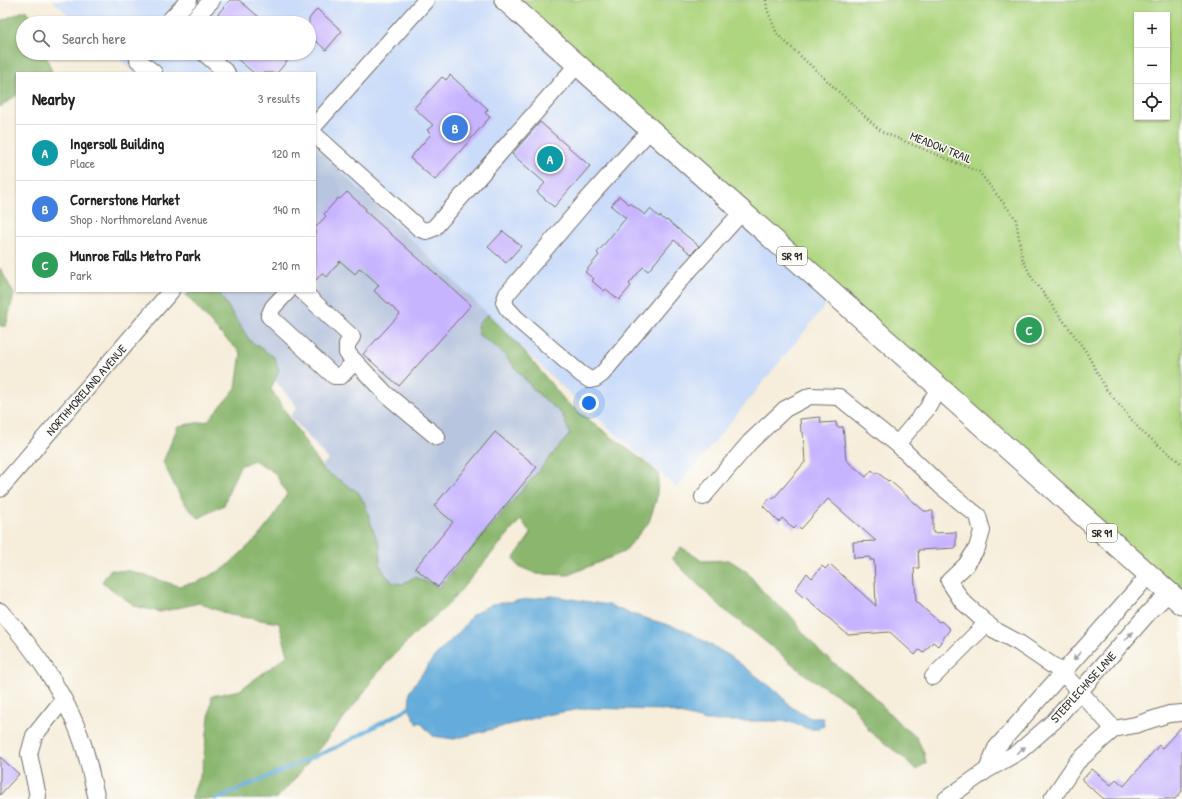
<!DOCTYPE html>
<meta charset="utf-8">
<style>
:root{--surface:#fff;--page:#f2f2f2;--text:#222;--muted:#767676;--line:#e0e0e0;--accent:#b45309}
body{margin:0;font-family:"Patrick Hand",sans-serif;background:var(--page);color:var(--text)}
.controls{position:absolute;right:12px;top:12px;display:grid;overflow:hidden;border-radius:0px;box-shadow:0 1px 3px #0004}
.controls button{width:36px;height:36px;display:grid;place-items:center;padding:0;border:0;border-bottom:1px solid var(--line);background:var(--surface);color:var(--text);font:20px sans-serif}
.you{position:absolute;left:589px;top:403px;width:14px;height:14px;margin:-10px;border:3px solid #fff;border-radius:50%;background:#1a73e8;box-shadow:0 0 0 6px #1a73e833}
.badge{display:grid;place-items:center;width:26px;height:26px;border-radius:50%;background:var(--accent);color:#fff;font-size:13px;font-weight:700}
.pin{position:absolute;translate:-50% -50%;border:2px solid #fff;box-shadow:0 1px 4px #0006}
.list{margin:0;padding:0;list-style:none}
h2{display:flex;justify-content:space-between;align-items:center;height:52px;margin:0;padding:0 16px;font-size:17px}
h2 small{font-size:13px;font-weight:400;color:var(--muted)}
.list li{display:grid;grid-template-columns:26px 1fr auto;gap:12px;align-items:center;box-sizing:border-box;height:56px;padding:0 16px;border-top:1px solid var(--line)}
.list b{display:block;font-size:15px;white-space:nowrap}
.list p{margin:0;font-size:13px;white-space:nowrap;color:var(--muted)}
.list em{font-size:13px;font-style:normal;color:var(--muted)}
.icon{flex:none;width:22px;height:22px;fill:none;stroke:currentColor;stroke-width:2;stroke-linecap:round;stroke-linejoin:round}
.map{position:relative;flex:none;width:1182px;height:799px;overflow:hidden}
.search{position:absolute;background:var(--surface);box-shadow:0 1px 3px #0004;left:16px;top:16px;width:300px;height:44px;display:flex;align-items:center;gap:10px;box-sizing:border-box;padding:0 14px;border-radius:22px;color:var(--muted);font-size:15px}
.panel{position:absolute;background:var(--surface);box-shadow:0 1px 3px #0004;left:16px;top:72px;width:300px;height:220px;border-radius:0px}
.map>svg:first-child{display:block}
.built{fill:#cadcf9}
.industrial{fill:#b7c5de}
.green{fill:#aed57f;stroke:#6c8055;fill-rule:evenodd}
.forest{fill:#8ab66e;stroke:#5a704c}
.water{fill:#63acdb;stroke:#476c83}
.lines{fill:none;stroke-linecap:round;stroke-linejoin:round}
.stream{stroke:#63acdb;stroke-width:4}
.building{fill:#c7b4ff}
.minor-casing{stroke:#726f68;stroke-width:18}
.major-casing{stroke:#726f68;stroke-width:23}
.path{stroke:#726f68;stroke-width:2.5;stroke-dasharray:1 3;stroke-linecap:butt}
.minor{stroke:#fff;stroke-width:16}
.major{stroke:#fff;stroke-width:21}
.oneway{fill:#a0a0a0}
.labels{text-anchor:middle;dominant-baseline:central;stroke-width:3;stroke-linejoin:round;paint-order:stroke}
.shield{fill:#fdfcf7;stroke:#6a6a68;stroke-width:1}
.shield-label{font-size:11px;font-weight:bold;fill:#2b2b2b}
.street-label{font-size:12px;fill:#2b2b2b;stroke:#fdfcf7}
</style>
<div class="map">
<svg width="1182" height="799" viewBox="0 0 1182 799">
<rect width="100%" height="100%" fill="#fdfcf7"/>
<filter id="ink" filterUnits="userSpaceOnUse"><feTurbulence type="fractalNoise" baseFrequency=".025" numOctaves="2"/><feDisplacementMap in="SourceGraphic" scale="8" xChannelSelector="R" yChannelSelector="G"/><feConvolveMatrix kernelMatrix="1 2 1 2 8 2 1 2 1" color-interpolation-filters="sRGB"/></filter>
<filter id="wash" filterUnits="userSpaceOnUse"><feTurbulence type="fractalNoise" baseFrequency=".012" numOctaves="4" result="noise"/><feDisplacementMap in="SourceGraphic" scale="16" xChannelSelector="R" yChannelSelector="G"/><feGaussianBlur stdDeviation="0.9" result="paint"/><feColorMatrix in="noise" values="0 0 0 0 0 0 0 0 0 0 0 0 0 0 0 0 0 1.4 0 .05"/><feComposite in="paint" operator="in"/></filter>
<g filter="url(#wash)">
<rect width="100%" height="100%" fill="#f6edda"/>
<path class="built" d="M52,0h453l330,294 -158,194 -118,-104 -244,-238v-73h-179l-23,-20h196v-30h-231z"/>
<path class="industrial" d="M315,146l173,168 -6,6 98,98 -10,16 -131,154 -28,16 -51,-44 -47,-84 15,-17 -38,-43 7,-9 -96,-116h114z"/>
<path class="green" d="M505,0h677v604zM1137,15h30v102h-30z"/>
<path class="forest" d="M26,10l6,13h-9v30h22l7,19 -35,1v22l-17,12v-86z
M0,268l14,26 -8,32h-6z
M190,291h28l32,50 24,16 5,13 -8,19 52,81 35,22 8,14 7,24 7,15v20l5,9 8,9 10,1 11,-7 25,10 131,-153 -8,-20 -27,-23 -34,-40 -22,-16 -2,-10 11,-11 29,29 50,60 83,63 9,8 -3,27 -7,21 -25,30 -56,23 -31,-1 -19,-8 -4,-8 17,-24 -10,-15 -73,86 -30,26 -29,29 -18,21 -8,13 -69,86 -18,19h-85l11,-30 10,-73 28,-6 48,-35 -9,-32 -49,-8 -31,-12 -39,9 -25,-6 -33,-24 8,-12 21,1 47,15 20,-4 27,-14 33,-31 16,-20 13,-23 -12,-21 -21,-13 -14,6 -10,22 -6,17 -25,13c-18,-13 -26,-37 -36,-56l15,-36 30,-5 28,-33 5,-35 -22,-21 -33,-37z
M681,547l21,14 27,-1 17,11 19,23 28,24 9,13 18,21 43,34 39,40 14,10 8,17 2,10 -10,7 -12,-12 -34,-26 -18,-28 -45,-28 -52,-43 -27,-20 -43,-41 -13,-14z"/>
<path class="water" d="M552,596l57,9 19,8 57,17 45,26 50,38 10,12 9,6 12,6h12l1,8 -8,3h-7l-22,-8h-80l-43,-11 -77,-2 -36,6 -97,25 -21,-3 -13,-14 -3,2 -8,-16 1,-17 24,-34 29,-29 9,-13 20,-11z"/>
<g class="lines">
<path class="stream" d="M216,799l123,-53 70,-38"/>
</g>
<g id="blocks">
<path class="building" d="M230,0h9l27,23h-56z
M317,9l25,22 -16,19 -17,-15v-16z
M230,53h64l-17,20h-23z
M450,75l38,34 -3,4 5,4 -55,63 -25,-22 21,-24 -4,-4 6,-5 -19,-17 28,-31 4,3z
M540,122l50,44 -36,41 -17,-15 8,-9 -33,-29z
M347,192l19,17 -1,2 106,94 -72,81 -36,-32 37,-40 -26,-23 5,-6 -19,-17 -5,6 -15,-13 -13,16 -5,-4 -7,8v-53l11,-12 -2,-2 14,-16 2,1z
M619,196l10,8 1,-1 15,12 5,-6 9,8 1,-1 6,5 1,-1 32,26 -8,8 -17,-14 -26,31 -5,-4 -14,17 2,2 -12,14 -13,-11 -2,2 -12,-10 2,-2 -9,-7 14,-17 -2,-2 29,-35 -15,-12z
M503,231l18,15 -15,17 -18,-16z
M820,417l1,6 15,-1 1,5h6l3,33 20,17 6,-7 4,4 1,-2 11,9 1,-1 35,31h9v22l23,-1v16l-38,2 1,18h-5l2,33 23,21 2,-1 9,8 -12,17 -5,-4 -10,11 -4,-3 -4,5 -25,-23 -42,3 -43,-38 -1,1 -9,-8 12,-17 5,5 10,-12 3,3 5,-5 46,42 -2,-46h-4v-3l-16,1 -1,-16 23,-1 -48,-42 -27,30 -4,-4 -3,4 -12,-11 -3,4 -16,-16 8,-9 2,2 32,-37 -2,-30h-2l-1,-13z
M495,432l42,35 -99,120 -23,-19 38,-46 -19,-16z
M1182,726v65l-7,8h-71l-22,-19 10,-11 19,16 5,-6 8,7 35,-41 3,3z
M0,757l19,17 -19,21z"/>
</g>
</g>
<g filter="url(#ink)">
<use href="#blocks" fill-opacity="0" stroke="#726f68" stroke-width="1"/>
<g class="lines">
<g class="minor-casing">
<path id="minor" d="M167,23l22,-23
M190,23l22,-23
M139,53l-1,7 16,13
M204,53l23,20
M315,125l111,-125
M650,130l-64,71 -79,93 -3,8 3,6 9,10 65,56 9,6 5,-1 7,-5 73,-88 67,-74
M315,135l105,94 6,2 8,-3 144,-164
M288,291l-15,16 -4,9 65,60h7l14,-15
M302,291l50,46 -5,7v9l40,42 50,42
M939,387l-12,22 -30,35 45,43 36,29 4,15 -5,17 -11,17 -17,16 13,20 31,28 26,14 43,29 52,57 -37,33 -25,37
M0,489l171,-198
M703,497l47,-55 35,-33 25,-13 29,1 58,47
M0,611c36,39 72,92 86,143 4,15 7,30 11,45
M933,677l54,-54
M1114,729l21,-4 34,-11 13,-1
M987,770l9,-22 153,-173
M36,799l2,-3 -9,-42 5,-18 29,-36
M946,799l41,-29 33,-19 34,-30 96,-110 19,-18"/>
</g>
<g class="major-casing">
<path id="major" d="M505,0l677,604"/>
</g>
<path class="path" d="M766,0l1,9 10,25 105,98 97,40 37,47 6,39 10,20 53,72 21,39 35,42 41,33"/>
<use href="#minor" class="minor"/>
<use href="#major" class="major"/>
</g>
<defs><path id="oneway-solid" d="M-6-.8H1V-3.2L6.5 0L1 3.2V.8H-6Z"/></defs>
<g class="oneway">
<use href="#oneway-solid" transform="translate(1129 636) rotate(-49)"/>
<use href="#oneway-solid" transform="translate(1077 656) rotate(132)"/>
<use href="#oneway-solid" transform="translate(1021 750) rotate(-36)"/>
</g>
</g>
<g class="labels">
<g class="shield">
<rect x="777" y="247" width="30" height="18" rx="3"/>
<rect x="1087" y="524" width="30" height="18" rx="3"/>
</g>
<g class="shield-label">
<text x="792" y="256">SR 91</text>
<text x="1102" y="533">SR 91</text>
</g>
<g class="street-label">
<text transform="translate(941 147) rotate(22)">MEADOW TRAIL</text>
<text transform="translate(86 390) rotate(-49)">NORTHMORELAND AVENUE</text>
<text transform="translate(1083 687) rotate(-48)">STEEPLECHASE LANE</text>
</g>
</g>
</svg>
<div class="controls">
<button>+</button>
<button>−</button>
<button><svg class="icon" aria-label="locate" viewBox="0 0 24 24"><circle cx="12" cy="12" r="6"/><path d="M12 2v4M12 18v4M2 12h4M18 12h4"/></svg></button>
</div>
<div class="you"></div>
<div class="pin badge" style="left:550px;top:159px;background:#0f9aa8">A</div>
<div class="pin badge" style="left:455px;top:128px;background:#3f7fe0">B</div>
<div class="pin badge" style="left:1029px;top:330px;background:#2e9e5b">C</div>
<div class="search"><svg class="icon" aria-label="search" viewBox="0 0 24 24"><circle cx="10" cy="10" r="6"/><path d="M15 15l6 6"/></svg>Search here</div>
<section class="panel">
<h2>Nearby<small>3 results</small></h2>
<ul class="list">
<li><span class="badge" style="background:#0f9aa8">A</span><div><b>Ingersoll Building</b><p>Place</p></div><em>120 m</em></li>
<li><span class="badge" style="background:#3f7fe0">B</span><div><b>Cornerstone Market</b><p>Shop · Northmoreland Avenue</p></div><em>140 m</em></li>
<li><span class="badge" style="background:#2e9e5b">C</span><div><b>Munroe Falls Metro Park</b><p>Park</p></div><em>210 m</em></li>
</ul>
</section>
</div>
